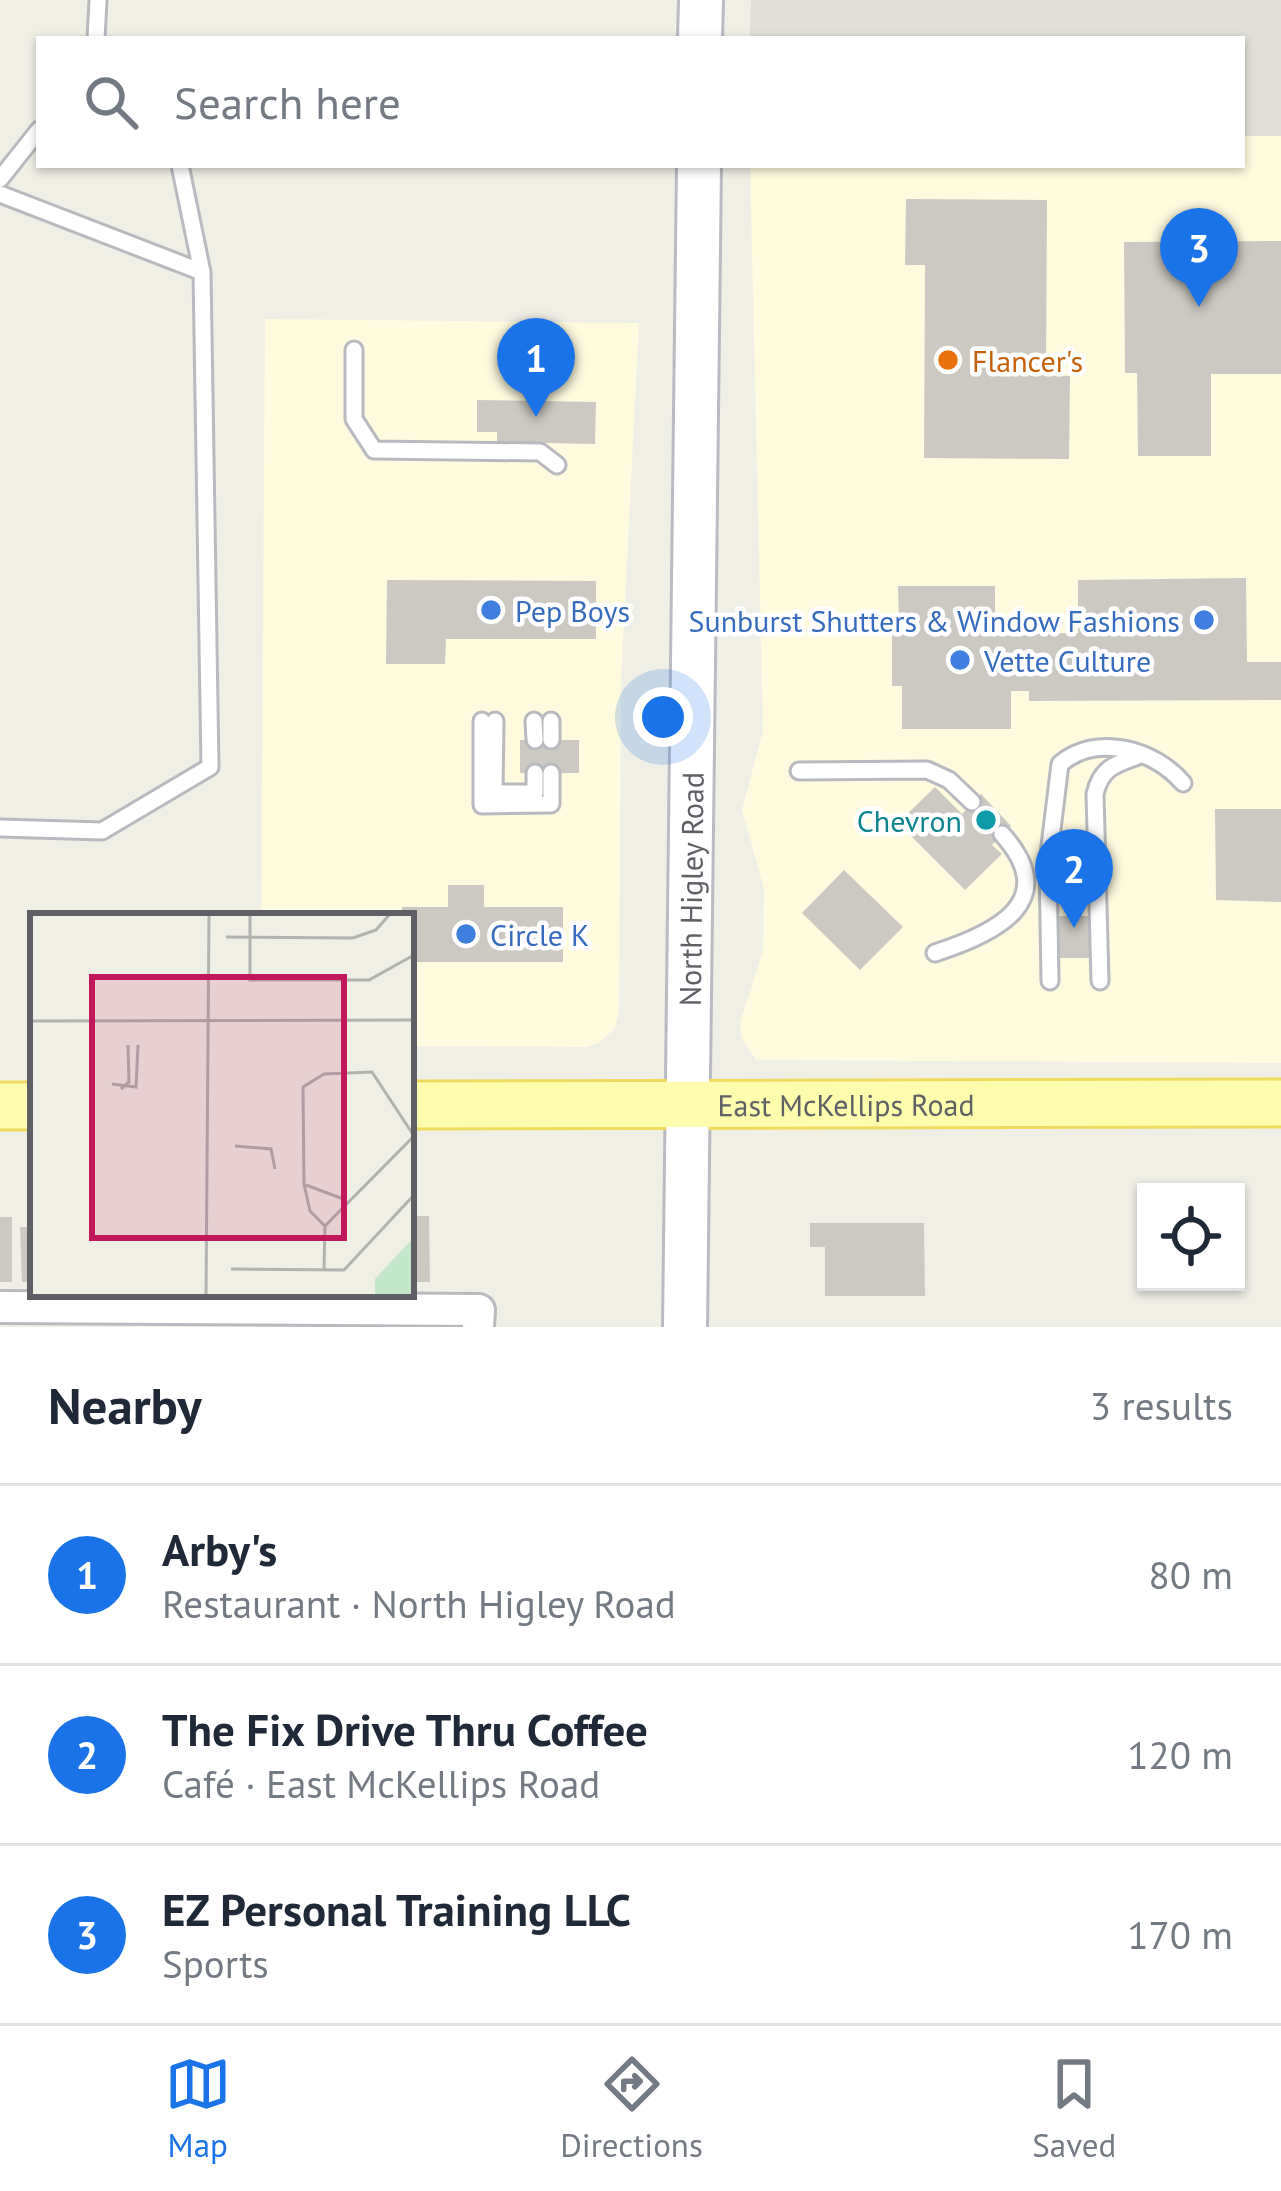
<!DOCTYPE html>
<meta charset="utf-8">
<style>
:root{--surface:#fff;--page:#f2f2f3;--text:#1f2937;--muted:#747a83;--line:#e0e1e3;--accent:#1a73e8}
body{margin:0;font-family:"PT Sans",sans-serif;background:var(--page);color:var(--text)}
.controls{position:absolute;right:36px;bottom:36px;display:grid;overflow:hidden;border-radius:0px;box-shadow:0 3px 9px #0004}
.controls button{width:108px;height:108px;display:grid;place-items:center;padding:0;border:0;border-bottom:3px solid var(--line);background:var(--surface);color:var(--text);font:60px sans-serif}
.you{position:absolute;left:663px;top:717px;width:42px;height:42px;margin:-30px;border:9px solid #fff;border-radius:50%;background:#1a73e8;box-shadow:0 0 0 18px #1a73e833}
.badge{display:grid;place-items:center;width:78px;height:78px;border-radius:50%;background:var(--accent);color:#fff;font-size:39px;font-weight:700}
.pin{position:absolute;translate:-50% -99px;filter:drop-shadow(0 3px 6px #0008)}
.pin::after{content:'';position:absolute;top:63px;width:42px;height:36px;background:inherit;clip-path:polygon(0 0,100% 0,50% 100%)}
.list{margin:0;padding:0;list-style:none}
h2{display:flex;justify-content:space-between;align-items:center;height:156px;margin:0;padding:0 48px;font-size:51px}
h2 small{font-size:39px;font-weight:400;color:var(--muted)}
.list li{display:grid;grid-template-columns:78px 1fr auto;gap:36px;align-items:center;box-sizing:border-box;height:180px;padding:0 48px;border-top:3px solid var(--line)}
.list b{display:block;font-size:45px;white-space:nowrap}
.list p{margin:0;font-size:39px;white-space:nowrap;color:var(--muted)}
.list em{font-size:39px;font-style:normal;color:var(--muted)}
.icon{flex:none;width:66px;height:66px;fill:none;stroke:currentColor;stroke-width:2;stroke-linecap:round;stroke-linejoin:round}
.map{position:relative;flex:none;width:1281px;height:1327px;overflow:hidden}
.search{position:absolute;background:var(--surface);box-shadow:0 3px 9px #0004;left:36px;right:36px;top:36px;height:132px;display:flex;align-items:center;gap:30px;box-sizing:border-box;padding:0 42px;border-radius:0px;color:var(--muted);font-size:45px}
.sheet{height:696px;background:var(--surface)}
nav{display:flex;justify-content:space-around;align-items:center;box-sizing:border-box;height:168px;border-top:3px solid var(--line);background:var(--surface);font-size:33px;color:var(--muted)}
nav a{display:grid;justify-items:center;gap:6px}
nav .on{color:var(--accent)}
.map>svg:first-child{display:block}
.commercial{fill:#fefadd}
.industrial{fill:#dfded8}
.building{fill:#ccc9c3}
.lines{fill:none;stroke-linecap:round;stroke-linejoin:round}
.lane-casing{stroke:#b9bac0;stroke-width:21}
.street-casing{stroke:#b9bac0;stroke-width:36}
.secondary-casing{stroke:#babbc2;stroke-width:48}
.primary-casing{stroke:#f1db5e;stroke-width:51}
.lane{stroke:#fff;stroke-width:15}
.street{stroke:#fff;stroke-width:30}
.secondary{stroke:#fff;stroke-width:42}
.primary{stroke:#fefcad;stroke-width:45}
.food-dot{fill:#e8710a;stroke:#fff;stroke-width:4.5}
.shop-dot{fill:#3f7fe0;stroke:#fff;stroke-width:4.5}
.culture-dot{fill:#0f9aa8;stroke:#fff;stroke-width:4.5}
.labels{text-anchor:middle;dominant-baseline:central;stroke-width:9;stroke-linejoin:round;paint-order:stroke}
.food-label{font-size:30px;fill:#c56008;stroke:#fff;text-anchor:start}
.shop-label{font-size:30px;fill:#366cbe;stroke:#fff;text-anchor:start}
.culture-label{font-size:30px;fill:#0d838f;stroke:#fff;text-anchor:end}
.street-label{font-size:30px;fill:#5e6066;stroke:#fff}
.inset-road{fill:none;stroke:#b2b2af;stroke-width:3}
.view{fill:#c2185b;fill-opacity:0.15;stroke:#c2185b;stroke-width:6}
.inset-edge{fill:none;stroke:#5e6066;stroke-width:6}
</style>
<div class="map">
<svg width="1281" height="1327" viewBox="0 0 1281 1327">
<rect width="100%" height="100%" fill="#f0efe6"/>
<path class="commercial" d="M1242,136h39v927l-525,-3 -15,-23 -1,-15 23,-71 1,-62 -22,-79 21,-79 -13,-566h492z
M265,319l374,4 -18,359 -2,330 -4,16 -16,15 -13,4 -175,-1v-130h-150z"/>
<path class="industrial" d="M751,0h530v136h-39v-97h-492z"/>
<path class="building" d="M906,199l141,1 -1,175 24,1 -1,83 -145,-1 1,-193h-20z
M1281,241v133h-70v82h-73l-1,-83h-12l-1,-131z
M477,400l119,2 -1,42 -98,-2v-10h-20z
M1246,578l1,84h34v38l-252,1v-10h-18v38h-109v-43h-10v-60h7l-1,-40h97v48l83,-1v-53z
M387,580l209,1v58h-150l-1,25h-59z
M520,740h59v33h-59z
M935,787l27,27 19,-20 30,32 -19,19 10,9 -37,36 -67,-67z
M1215,809h66v93l-65,-2z
M844,870l59,57 -43,43 -58,-57z
M448,885h36v22h79v55h-152v-46h-9v-9h46z
M1057,916h34v42h-38z
M411,1216h18l1,66h-19z
M0,1217h12v65h-12z
M810,1223h114l1,73h-100v-49h-15z
M20,1227h13v55h-11z"/>
<g class="lines">
<g class="lane-casing">
<path id="lane" d="M96,39l2,-39
M0,179l39,-49
M0,194l202,78
M354,350v69l20,31 166,2 17,13
M482,721v84l69,-1v-31
M495,721l-1,72h41v-20
M534,721l1,19
M551,721v19
M799,771l128,-1 22,10 23,22
M0,828l102,3 108,-64 -8,-495 -22,-107
M935,953c59,-19 128,-51 67,-119
M1050,981l-2,-119 12,-98c36,-31 94,-15 123,19
M1100,981l-5,-187c6,-26 20,-30 43,-38"/>
</g>
<g class="street-casing">
<path id="street" d="M0,1307l479,3 -1,17"/>
</g>
<g class="secondary-casing">
<g id="secondary">
<path d="M700,39l1,-39"/>
<path id="s1" d="M685,1327l14,-1162"/>
</g>
</g>
<g class="primary-casing">
<g id="primary">
<path id="s2" d="M411,1105l870,-2"/>
<path d="M0,1106h33"/>
</g>
</g>
<use href="#lane" class="lane"/>
<use href="#street" class="street"/>
<use href="#secondary" class="secondary"/>
<use href="#primary" class="primary"/>
</g>
<circle class="food-dot" cx="948" cy="360" r="12"/>
<g class="shop-dot">
<circle cx="491" cy="610" r="12"/>
<circle cx="1204" cy="620" r="12"/>
<circle cx="960" cy="660" r="12"/>
<circle cx="466" cy="934" r="12"/>
</g>
<circle class="culture-dot" cx="986" cy="820" r="12"/>
<g class="labels">
<g class="food-label">
<text x="972" y="360">Flancer's</text>
</g>
<g class="shop-label">
<text x="515" y="610">Pep Boys</text>
<text x="1180" y="620" text-anchor="end">Sunburst Shutters &amp; Window Fashions</text>
<text x="984" y="660">Vette Culture</text>
<text x="490" y="934">Circle K</text>
</g>
<g class="culture-label">
<text x="962" y="820">Chevron</text>
</g>
<g class="street-label">
<text stroke="none"><textPath href="#s1" startOffset="438">North Higley Road</textPath></text>
<text stroke="none"><textPath href="#s2" startOffset="435">East McKellips Road</textPath></text>
</g>
</g>
<g transform="translate(30 913)">
<rect width="384" height="384" fill="#f0efe6"/>
<path d="M384,324v59h-39v-17z" fill="#c3e7c8"/>
<path class="inset-road" d="M220,1v66h119l45,-25M196,24l127,1 23,-8 14,-16M0,108l384,-1M82,171l24,3 2,-42M91,176l8,-7 -1,-37M205,233l36,3 4,20M276,272l40,15M295,313l-15,-15 -6,-27 -1,-97 21,-13 48,-2 42,64M201,356l113,1 70,-75M294,357l1,-44 89,-90M176,383l3,-382"/>
<path class="view" d="M62,64h252v261h-252z"/>
<rect width="384" height="384" class="inset-edge"/>
</g>
</svg>
<div class="controls">
<button><svg class="icon" aria-label="locate" viewBox="0 0 24 24"><circle cx="12" cy="12" r="6"/><path d="M12 2v4M12 18v4M2 12h4M18 12h4"/></svg></button>
</div>
<div class="you"></div>
<div class="pin badge" style="left:536px;top:417px">1</div>
<div class="pin badge" style="left:1074px;top:928px">2</div>
<div class="pin badge" style="left:1199px;top:307px">3</div>
<div class="search"><svg class="icon" aria-label="search" viewBox="0 0 24 24"><circle cx="10" cy="10" r="6"/><path d="M15 15l6 6"/></svg>Search here</div>
</div>
<section class="sheet">
<h2>Nearby<small>3 results</small></h2>
<ul class="list">
<li><span class="badge">1</span><div><b>Arby's</b><p>Restaurant · North Higley Road</p></div><em>80 m</em></li>
<li><span class="badge">2</span><div><b>The Fix Drive Thru Coffee</b><p>Café · East McKellips Road</p></div><em>120 m</em></li>
<li><span class="badge">3</span><div><b>EZ Personal Training LLC</b><p>Sports</p></div><em>170 m</em></li>
</ul>
</section>
<nav>
<a class="on"><svg class="icon" aria-label="map" viewBox="0 0 24 24"><path d="M3 6l6-2 6 2 6-2v14l-6 2-6-2-6 2zM9 4v14M15 6v14"/></svg>Map</a>
<a><svg class="icon" aria-label="directions" viewBox="0 0 24 24"><path d="M12 3l9 9-9 9-9-9zM9 14v-3h6M13 9l2 2-2 2"/></svg>Directions</a>
<a><svg class="icon" aria-label="saved" viewBox="0 0 24 24"><path d="M7 4h10v16l-5-4-5 4z"/></svg>Saved</a>
</nav>
